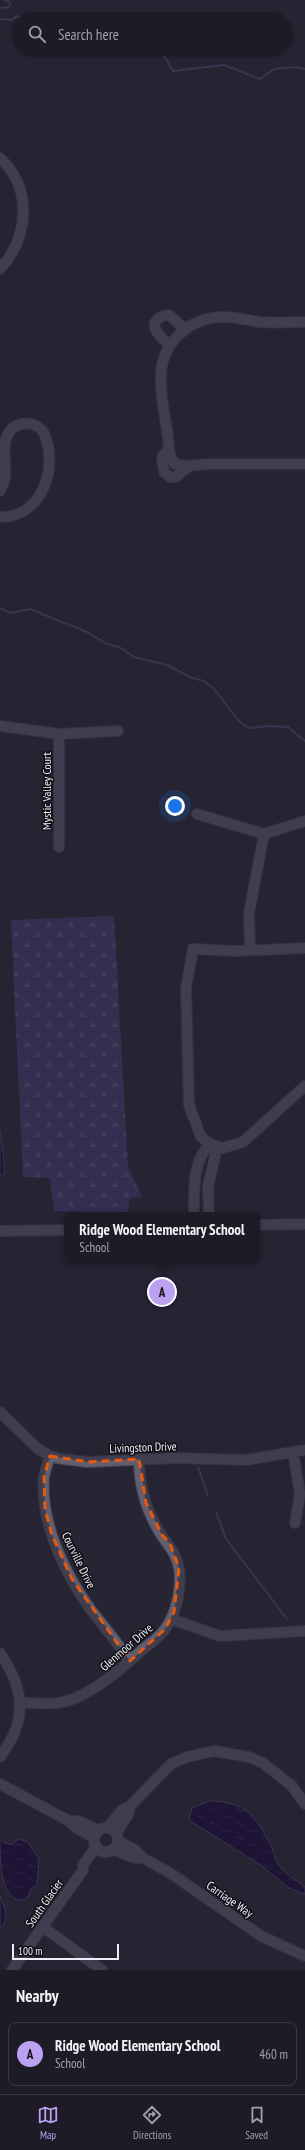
<!DOCTYPE html>
<style>
:root{--surface:#1d1c26;--page:#2a2932;--text:#f1f3f6;--muted:#a0a1a7;--line:#3b3a43;--accent:#bca0f2}
body{margin:0;font-family:"PT Sans Narrow",sans-serif;background:var(--page);color:var(--text)}
.scale{position:absolute;left:12px;bottom:10px;width:107px;box-sizing:border-box;padding-left:4px;border:2px solid #eeeef7;border-top:0;font-size:11px;line-height:14px;white-space:nowrap;color:#eeeef7;-webkit-text-stroke:3px #100f16;paint-order:stroke}
.you{position:absolute;left:175px;top:806px;width:14px;height:14px;margin:-10px;border:3px solid #fff;border-radius:50%;background:#1a73e8;box-shadow:0 0 0 6px #1a73e833}
.badge{display:grid;place-items:center;width:26px;height:26px;border-radius:50%;background:var(--accent);color:#111;font-size:13px;font-weight:700}
.pin{position:absolute;translate:-50% -50%;border:2px solid #fff;box-shadow:0 1px 4px #0006}
.popup{position:absolute;left:64px;top:1212px;width:196px;height:52px;box-sizing:border-box;display:grid;place-content:center;border-radius:8px;background:var(--surface);filter:drop-shadow(0 1px 3px #0005);font-size:13px;white-space:nowrap;color:var(--muted)}
.popup b{font-size:15px;color:var(--text)}
.popup::after{content:'';position:absolute;left:50%;top:100%;margin-left:-8px;border:8px solid transparent;border-top-color:var(--surface)}
.list{margin:0;padding:0;list-style:none}
h2{display:flex;justify-content:space-between;align-items:center;height:52px;margin:0;padding:0 16px;font-size:17px}
h2 small{font-size:13px;font-weight:400;color:var(--muted)}
.list li{display:grid;grid-template-columns:26px 1fr auto;gap:12px;align-items:center;box-sizing:border-box;height:64px;margin:0 8px 8px;padding:0 8px;border:1px solid var(--line);border-radius:8px}
.list b{display:block;font-size:15px;white-space:nowrap}
.list p{margin:0;font-size:13px;white-space:nowrap;color:var(--muted)}
.list em{font-size:13px;font-style:normal;color:var(--muted)}
.icon{flex:none;width:22px;height:22px;fill:none;stroke:currentColor;stroke-width:2;stroke-linecap:round;stroke-linejoin:round}
.map{position:relative;flex:none;width:305px;height:1970px;overflow:hidden}
.search{position:absolute;background:var(--surface);box-shadow:0 1px 3px #0004;left:12px;right:12px;top:12px;height:44px;display:flex;align-items:center;gap:10px;box-sizing:border-box;padding:0 14px;border-radius:22px;color:var(--muted);font-size:15px}
.sheet{height:124px;background:var(--surface)}
nav{display:flex;justify-content:space-around;align-items:center;box-sizing:border-box;height:56px;border-top:1px solid var(--line);background:var(--surface);font-size:11px;color:var(--muted)}
nav a{display:grid;justify-items:center;gap:2px}
nav .on{color:var(--accent)}
.map>svg:first-child{display:block}
.forest{fill:url(#forest-firs)}
.water{fill:url(#water-ripples);stroke:#554773}
.lines{fill:none;stroke-linecap:round;stroke-linejoin:round}
.stream{stroke:#554773;stroke-width:2}
.minor-casing{stroke:#454450;stroke-width:12}
.minor{stroke:#605e6f;stroke-width:10}
.marked{fill:none;stroke:#e8590c;stroke-width:3;stroke-dasharray:8 5;stroke-linejoin:round}
.labels{text-anchor:middle;dominant-baseline:central;stroke-width:3;stroke-linejoin:round;paint-order:stroke}
.street-label{font-size:12px;fill:#eeeef7;stroke:#100f16}
</style>
<div class="map">
<svg width="305" height="1970" viewBox="0 0 305 1970">
<defs>
<pattern id="forest-firs" width="22" height="20" patternUnits="userSpaceOnUse"><rect width="22" height="20" fill="#453c73"/><path d="M5 1l3.5 6h-7zM16 11l3.5 6h-7z" fill="#605888"/></pattern>
<pattern id="water-ripples" width="26" height="14" patternUnits="userSpaceOnUse"><rect width="26" height="14" fill="#13003a"/><path d="M2 4q2-2 4 0t4 0M15 11q2-2 4 0t4 0" fill="none" stroke="#362657"/></pattern>
</defs>
<rect width="100%" height="100%" fill="#272533"/>
<path class="forest" d="M114,916l14,251 14,30 -10,1 -3,3 -1,12 -74,-2 -4,-33 -27,-1 -12,-257z"/>
<path class="water" d="M0,1130l4,31v13l-4,2z
M209,1801c38,0 47,16 63,47 2,5 3,10 5,15 6,10 19,17 28,24v7l-16,-6 -27,-22 -70,-44 -3,-4 3,-10z
M0,1839l3,3 9,3 6,-6 10,3 11,17 -2,26 -6,4 -2,6 -5,5c-24,3 -24,-41 -24,-61z
M0,1896c4,11 11,22 0,32z"/>
<g class="lines">
<path class="stream" d="M0,8l8,-1 2,-2v-3l-6,-2
M0,19l11,1 6,-4 6,3
M74,49h3
M93,49l4,4 4,-4
M156,49l1,4 7,3 9,15 51,-6 36,14 14,-10 23,-2 8,2
M0,608l10,5 20,-4 57,23 18,11 16,5 13,9 33,8 25,13 12,3 10,8 24,31 7,6 6,2 16,-2 21,1 17,14
M198,1467l10,29
M216,1512l10,27 61,80"/>
<g class="minor-casing">
<path id="minor" d="M0,158c33,31 29,79 0,111
M305,322c-15,0 -31,1 -46,0 -13,-2 -26,-6 -39,-5 -31,2 -57,25 -59,56 -2,25 7,51 8,76l2,9 4,6 14,2 20,-2h96
M170,346c-6,-7 -21,-17 -13,-26 4,-4 7,-5 12,-5l16,14
M169,449l-7,8 2,15 6,5h6l13,-11
M0,491c2,-5 5,-10 5,-14 2,-14 -4,-31 3,-43 8,-15 33,-14 38,4 11,34 -5,79 -46,79
M0,726l59,8 59,-3
M59,734v113
M197,814l67,20
M250,950l-1,-37 15,-79 41,-13
M211,1144l12,4 20,-6 62,-56
M194,1215c0,-23 -2,-56 17,-71
M209,1215l-1,-29 8,-33 -5,-9 -10,-7 -12,-32 -3,-117 7,-39 42,2 70,-3
M257,1225l48,-1
M0,1231l67,-1
M0,1412l38,37 12,7 12,3 26,3 87,-4 71,2 59,-10
M293,1452l7,42 -5,29
M50,1456c-2,7 -5,14 -6,21 -4,46 21,97 47,133 13,17 27,33 39,51
M171,1619l49,17 85,-5
M0,1653c25,37 28,67 0,104
M20,1702c13,1 30,3 43,0 27,-6 57,-32 78,-51 8,-7 18,-13 24,-22 12,-16 17,-43 14,-61 -3,-16 -11,-22 -19,-35 -14,-23 -21,-47 -21,-74
M0,1784l69,37 6,6 18,10
M71,1821h7l20,9
M94 1840a12 12 0 1 1 24 0a12 12 0 1 1-24 0Z
M107,1828l15,-18 8,-4 41,-42 16,-7 27,-6 35,6 14,6 29,23 13,18
M116,1833l12,-18 2,-9
M118,1841l16,8 9,9 27,15 91,63 44,20
M113,1849l21,9h9
M43,1927l59,43
M12,1970l71,-100v-5l13,-18"/>
</g>
<use href="#minor" class="minor"/>
</g>
<path d="M0 0H305V1970H0ZM50,1456l38,6 51,-3 7,44 16,32 8,9 9,24 -5,44 -9,17 -35,32 -58,-82 -20,-44 -7,-26 -1,-32z" fill="#272533" fill-opacity=".55" fill-rule="evenodd"/>
<path class="marked" d="M50,1456l38,6 51,-3 7,44 16,32 8,9 9,24 -5,44 -9,17 -35,32 -58,-82 -20,-44 -7,-26 -1,-32z"/>
<g class="labels">
<g class="street-label">
<text transform="translate(46 791) rotate(-90)">Mystic Valley Court</text>
<text transform="translate(143 1447) rotate(-2)">Livingston Drive</text>
<text transform="translate(79 1560) rotate(64)">Courville Drive</text>
<text transform="translate(126 1647) rotate(-41)">Glenmoor Drive</text>
<text transform="translate(230 1899) rotate(35)">Carriage Way</text>
<text transform="translate(44 1903) rotate(-55)">South Glacier</text>
</g>
</g>
</svg>
<div class="scale">100 m</div>
<div class="you"></div>
<div class="pin badge" style="left:162px;top:1292px">A</div>
<div class="popup"><b>Ridge Wood Elementary School</b>School</div>
<div class="search"><svg class="icon" aria-label="search" viewBox="0 0 24 24"><circle cx="10" cy="10" r="6"/><path d="M15 15l6 6"/></svg>Search here</div>
</div>
<section class="sheet">
<h2>Nearby<small></small></h2>
<ul class="list">
<li><span class="badge">A</span><div><b>Ridge Wood Elementary School</b><p>School</p></div><em>460 m</em></li>
</ul>
</section>
<nav>
<a class="on"><svg class="icon" aria-label="map" viewBox="0 0 24 24"><path d="M3 6l6-2 6 2 6-2v14l-6 2-6-2-6 2zM9 4v14M15 6v14"/></svg>Map</a>
<a><svg class="icon" aria-label="directions" viewBox="0 0 24 24"><path d="M12 3l9 9-9 9-9-9zM9 14v-3h6M13 9l2 2-2 2"/></svg>Directions</a>
<a><svg class="icon" aria-label="saved" viewBox="0 0 24 24"><path d="M7 4h10v16l-5-4-5 4z"/></svg>Saved</a>
</nav>
